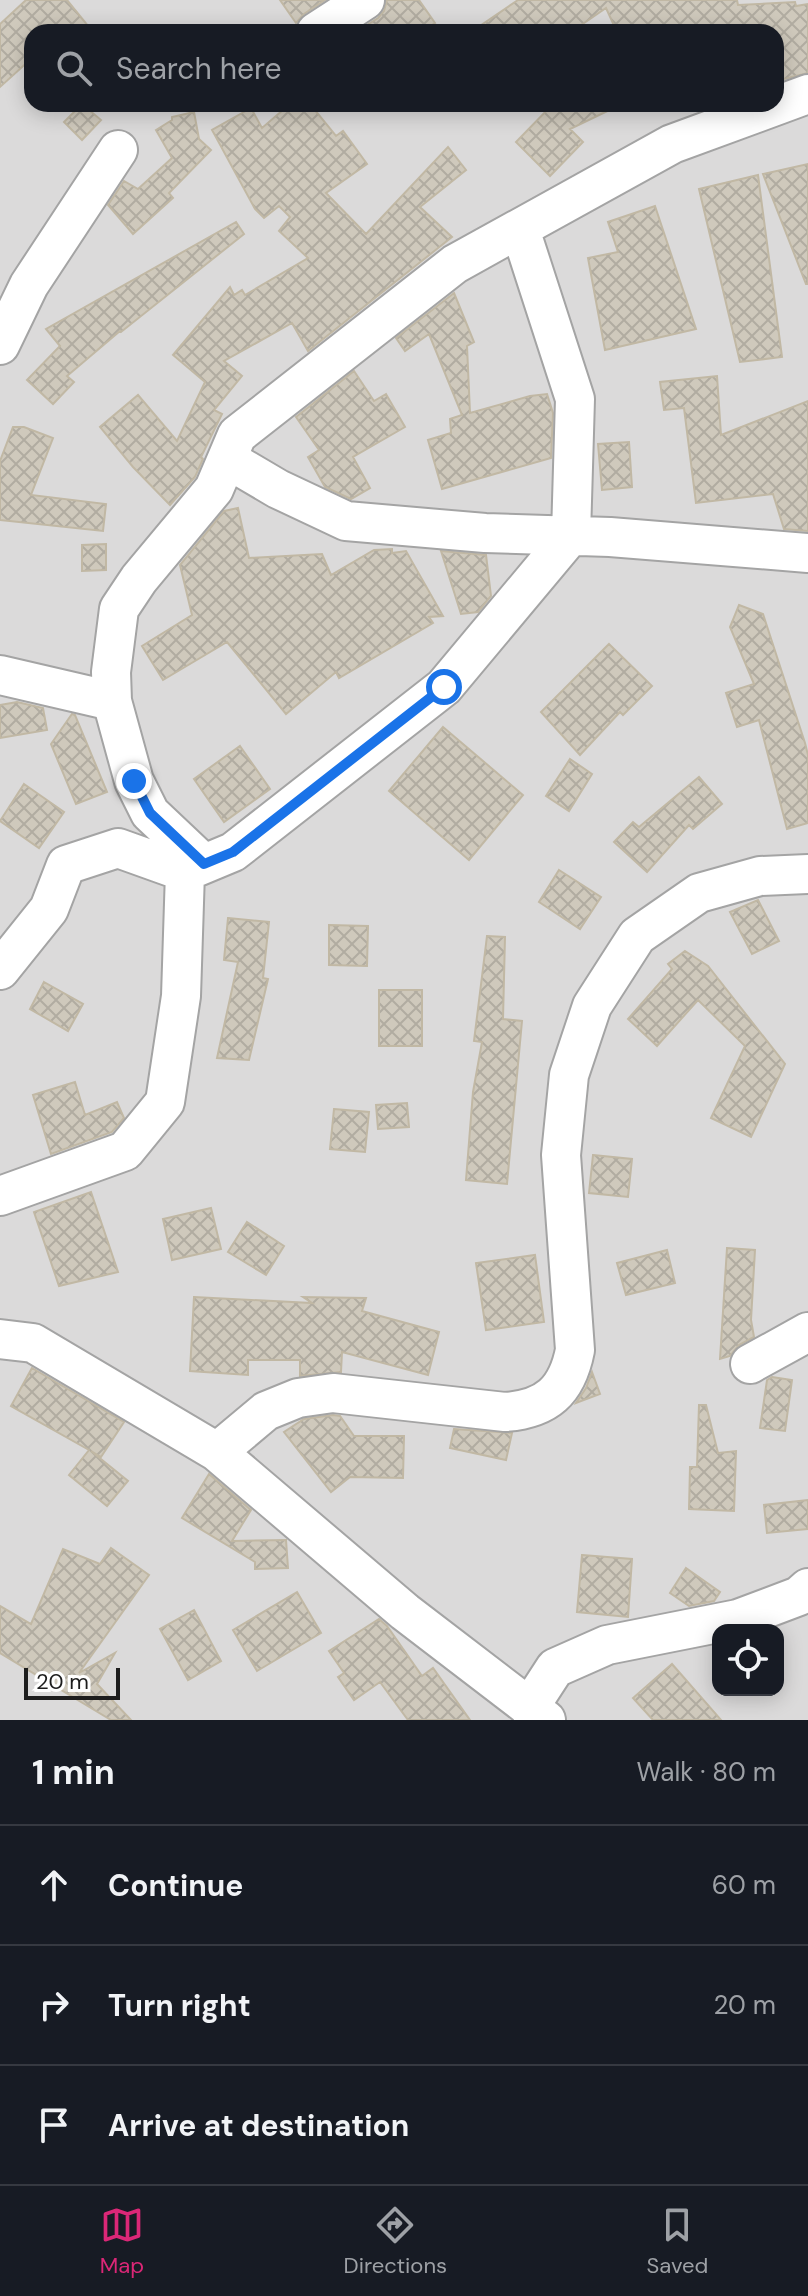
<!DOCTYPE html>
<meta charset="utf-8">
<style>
:root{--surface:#171b24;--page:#242831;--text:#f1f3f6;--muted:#9ea1a6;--line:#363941;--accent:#db2777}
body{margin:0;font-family:"DM Sans",sans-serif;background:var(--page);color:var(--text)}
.controls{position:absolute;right:24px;bottom:24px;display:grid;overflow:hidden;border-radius:16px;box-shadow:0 4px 20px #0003}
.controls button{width:72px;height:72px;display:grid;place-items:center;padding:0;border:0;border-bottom:2px solid var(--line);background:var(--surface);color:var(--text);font:40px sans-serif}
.scale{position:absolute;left:24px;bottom:20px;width:96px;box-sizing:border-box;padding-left:8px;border:4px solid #1d1d1d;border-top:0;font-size:22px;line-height:28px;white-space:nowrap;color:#1d1d1d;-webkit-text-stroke:6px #fff;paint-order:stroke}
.stop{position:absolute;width:24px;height:24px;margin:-18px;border:6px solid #1a73e8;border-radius:50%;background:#fff}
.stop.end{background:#1a73e8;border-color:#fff;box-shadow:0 2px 8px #0008}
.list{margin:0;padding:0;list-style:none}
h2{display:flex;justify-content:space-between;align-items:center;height:104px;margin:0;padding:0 32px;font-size:34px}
h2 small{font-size:26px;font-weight:400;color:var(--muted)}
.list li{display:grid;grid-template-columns:52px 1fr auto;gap:24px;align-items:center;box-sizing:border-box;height:120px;padding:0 32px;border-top:2px solid var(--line)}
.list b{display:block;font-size:30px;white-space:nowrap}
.list em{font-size:26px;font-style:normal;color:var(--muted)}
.icon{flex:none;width:44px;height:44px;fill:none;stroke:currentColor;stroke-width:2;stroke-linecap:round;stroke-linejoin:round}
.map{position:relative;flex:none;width:808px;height:1720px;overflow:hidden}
.search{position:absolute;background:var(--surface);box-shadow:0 4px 20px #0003;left:24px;right:24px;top:24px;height:88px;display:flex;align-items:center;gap:20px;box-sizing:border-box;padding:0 28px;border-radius:24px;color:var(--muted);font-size:30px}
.sheet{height:464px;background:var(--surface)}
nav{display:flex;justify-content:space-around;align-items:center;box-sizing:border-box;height:112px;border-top:2px solid var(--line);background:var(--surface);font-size:22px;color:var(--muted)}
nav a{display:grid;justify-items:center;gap:4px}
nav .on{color:var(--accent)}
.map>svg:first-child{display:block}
.residential{fill:#dbdada;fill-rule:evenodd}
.building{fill:url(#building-cross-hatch);stroke:#c1b8a4;stroke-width:2}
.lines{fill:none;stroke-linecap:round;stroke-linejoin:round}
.street-casing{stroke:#a4a4a4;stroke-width:42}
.street{stroke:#fff;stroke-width:38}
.route{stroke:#1a73e8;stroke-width:10}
</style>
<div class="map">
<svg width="808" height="1720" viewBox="0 0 808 1720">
<defs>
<pattern id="building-cross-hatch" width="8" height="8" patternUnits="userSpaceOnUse" patternTransform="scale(2)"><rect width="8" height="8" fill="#cfc9bc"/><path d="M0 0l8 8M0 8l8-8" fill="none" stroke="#b1aca1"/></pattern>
</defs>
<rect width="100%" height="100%" fill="#efeee3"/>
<path class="residential" d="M0,0h808v1720h-808zM32,32h744v72h-744zM718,1630h60v60h-60z"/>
<path class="building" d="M26,0h41l26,32h-61v26l-32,29v-63z
M280,0h45l-21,14 -8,9z
M387,0h32l16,23 -13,9h-66l22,-14 6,-7z
M518,0h219l1,5 57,-3 1,4 12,-2v69l-32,8v-49h-159l-11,-24 -35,24h-100z
M82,104l19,16 -19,20 -18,-18z
M290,104h20l26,32 7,-5 24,33 -41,29 40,41 82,-87 18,23 -46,37 32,30 -144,114 -16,-28 -68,38 18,15 -28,34 8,4 -21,43 2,2 -8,18 -25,28 -37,-38 -33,-40 38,-32 39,46 28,-59 -32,-27 57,-68 4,8 8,-5 3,5 63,-37 -29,-27 11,-14 -11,-11 -15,12 -9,-9 -43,-79 39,-22 11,20z
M553,104h69l-52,25 13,13 -33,34 -34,-34z
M194,112l5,27 12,11 -42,43 4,5 -40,36 -25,-29 16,-24 14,8 34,-31 -16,-28 16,-10v-3z
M808,164v120h-2l-43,-110z
M758,175l24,182 -42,5 -41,-173z
M655,206l41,123 -91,21 -17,-92 30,-6 -10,-30z
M236,222l8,12 -123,98 -1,-1 -53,45 7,6 -21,22 -26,-24 33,-34 -14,-17z
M454,293l20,49 -7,4 3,67 60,-17 17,-2 6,19 -2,45 -109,31 -14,-49 23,-7 -1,-14 12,-4 -33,-81 -24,17 -9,-13z
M354,371l20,30 12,-7 19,33 -52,30 17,31 -19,11 -26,-12 -17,-30 11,-7 -23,-33z
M717,376l4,59 87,-34v130l-24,-2 -11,-35 -77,9 -12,-95 -20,2 -4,-28z
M13,427h11l29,11 -22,57 75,9 -3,27 -103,-11v-59z
M629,442l3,45 -30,3 -4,-46z
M238,508l11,50 73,-4 9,21 43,-25 18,-1v4l14,-2 37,65 -14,1 4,6 -94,55 -3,-6 -50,42 -59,-72 -64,38 -21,-34 50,-31 -12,-50 44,-54z
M106,544v26l-24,1v-26z
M441,551l45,4 5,41 -13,16 -17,2z
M739,605l24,9 42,129 3,12v68l-21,6 -28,-109 -22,7 -11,-34 28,-9 -24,-57z
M609,644l43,42 -29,29 -3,-3 -40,43 -39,-43z
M17,702l26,6 4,22 -47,8v-33z
M72,714l3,1 32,77 -31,12 -25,-60z
M443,727l80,68 -54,65 -80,-69z
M240,746l30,43 -46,33 -30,-43z
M570,759l22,15 -23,37 -23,-15z
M699,777l23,27 -29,25 -4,-4 -42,47 -33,-30 19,-20 6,5z
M24,784l40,28 -25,36 -39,-27z
M559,870l42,27 -21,32 -41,-27z
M758,900l21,41 -27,13 -22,-42z
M228,918l41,4 -6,56 5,1 -19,81 -32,-2 21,-96 -14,-2z
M329,925l39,1 -1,40 -38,-1z
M487,936l18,1 -2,82 19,2 -15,163 -41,-4 7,-88 9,-50 -8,-1z
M685,951l23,15 77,98 -34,73 -40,-19 34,-72 -47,-46 -41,46 -29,-27 44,-50 -4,-5z
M44,982l39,22 -15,27 -38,-22z
M379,990h43v56h-43z
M75,1082l10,33 32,-13 7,16 -12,14 -61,22 -18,-59z
M407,1103l2,24 -31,2 -2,-24z
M334,1109l35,3 -4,40 -35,-3z
M593,1155l39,4 -4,38 -39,-4z
M91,1192l27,80 -59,14 -25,-74z
M211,1208l10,41 -49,11 -9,-41z
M247,1222l37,24 -18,29 -38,-23z
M727,1248l28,2 -4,70 3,17 -15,8 -9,11 -10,3z
M667,1250l8,33 -49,12 -9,-32z
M535,1255l9,67 -58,8 -10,-67z
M194,1297l118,6 -9,-6 63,1 -4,13 77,21 -11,43 -86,-23 -1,20 -41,4v-16h-52v15l-58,-4z
M32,1368l92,54 -23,35 -10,-6 37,30 -21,25 -38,-31 20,-25 -78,-44z
M592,1372l8,22 -24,9 10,-15z
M772,1377l20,3 -7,51 -25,-3 7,-48z
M699,1405h7l12,48 18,-2 -2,60 -45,-2 1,-42h7z
M333,1415l7,1 14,20h50l-1,42 -53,-1 -19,15 -47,-60 20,-13z
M454,1429l58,4 -6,27 -56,-12z
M209,1474l42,36 -19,31 54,-1 2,28 -33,1v-7l-73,-44z
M808,1500v29l-41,4 -3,-28z
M111,1548l38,27 -70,98 36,-20 -18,31 34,36h-20l-111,-67v-47l31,18 32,-75 37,15z
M582,1555l50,4 -4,58 -51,-5z
M686,1568l34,24 -6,9 -25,5 -19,-13z
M297,1592l24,41 -64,38 -24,-41z
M194,1610l27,51 -33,19 -28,-51z
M379,1619l8,7 35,50 11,-8 37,52h-62l-28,-38 -26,18 -16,-23 6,-4 -15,-22z
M672,1664l49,56h-68l-20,-22z"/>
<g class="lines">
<g class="street-casing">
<path id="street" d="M316,32l49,-32
M0,345l29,-60 89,-135
M227,459l51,30 68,32 139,12 125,4 198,16
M0,675l112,26
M204,864l-54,-51 -16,-32 -22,-80 -1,-29 8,-63 20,-30 75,-90 23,-54 218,-171 217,-120 136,-50
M0,970l49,-61 17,-44 52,-17 67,24 48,-20 211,-165 127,-152 4,-136 -55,-170
M0,1196l125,-45 40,-49 16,-106 4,-124
M0,1339l33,4 184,109 188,160 141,108
M750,1364l58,-32
M217,1452l49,-41 32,-13 35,-5 172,19c42,-3 62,-21 70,-62l-14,-195 8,-80 23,-69 45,-70 62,-43 61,-17 48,-2
M529,1708l26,-40 52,-23 131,-26 61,-23 9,-8"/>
</g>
<use href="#street" class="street"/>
</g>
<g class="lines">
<path class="route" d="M134,781l16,32 54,51 29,-12 211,-165"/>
</g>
</svg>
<div class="controls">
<button><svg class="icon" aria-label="locate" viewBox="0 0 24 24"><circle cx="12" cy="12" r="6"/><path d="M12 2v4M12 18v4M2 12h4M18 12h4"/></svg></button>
</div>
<div class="scale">20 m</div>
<div class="stop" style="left:444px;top:687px"></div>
<div class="stop end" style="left:134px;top:781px"></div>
<div class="search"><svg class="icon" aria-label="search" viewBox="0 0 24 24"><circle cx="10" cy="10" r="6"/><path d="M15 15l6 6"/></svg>Search here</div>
</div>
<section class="sheet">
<h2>1 min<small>Walk · 80 m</small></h2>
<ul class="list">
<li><svg class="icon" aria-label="ahead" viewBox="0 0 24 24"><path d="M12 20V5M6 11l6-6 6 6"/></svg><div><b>Continue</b></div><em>60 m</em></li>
<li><svg class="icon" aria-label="right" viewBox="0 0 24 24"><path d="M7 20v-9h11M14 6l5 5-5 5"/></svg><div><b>Turn right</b></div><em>20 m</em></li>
<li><svg class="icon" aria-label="arrive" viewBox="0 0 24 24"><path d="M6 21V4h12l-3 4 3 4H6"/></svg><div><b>Arrive at destination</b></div></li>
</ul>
</section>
<nav>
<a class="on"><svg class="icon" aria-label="map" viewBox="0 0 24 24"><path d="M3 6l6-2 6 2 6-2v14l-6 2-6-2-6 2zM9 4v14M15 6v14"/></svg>Map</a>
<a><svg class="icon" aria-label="directions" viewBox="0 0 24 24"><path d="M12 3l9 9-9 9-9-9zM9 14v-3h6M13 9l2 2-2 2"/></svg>Directions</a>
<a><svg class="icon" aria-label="saved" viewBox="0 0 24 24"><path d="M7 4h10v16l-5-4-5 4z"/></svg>Saved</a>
</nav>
